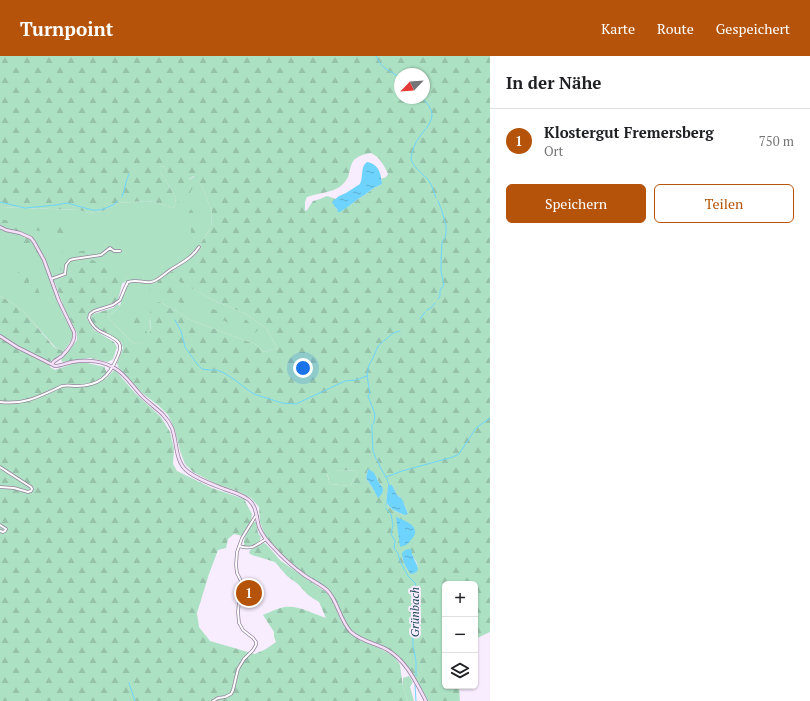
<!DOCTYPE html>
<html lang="de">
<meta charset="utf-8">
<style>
:root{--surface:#fff;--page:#f2f2f2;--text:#202124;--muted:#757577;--line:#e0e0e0;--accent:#b45309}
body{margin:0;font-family:"PT Serif",serif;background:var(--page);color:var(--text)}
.controls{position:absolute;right:12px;bottom:12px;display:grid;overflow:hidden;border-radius:6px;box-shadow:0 1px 3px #0004}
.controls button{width:36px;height:36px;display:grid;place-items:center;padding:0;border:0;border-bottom:1px solid var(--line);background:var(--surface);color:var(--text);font:20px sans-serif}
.compass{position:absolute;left:394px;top:12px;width:36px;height:36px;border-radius:50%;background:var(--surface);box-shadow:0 1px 3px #0004;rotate:245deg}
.you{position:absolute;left:303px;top:312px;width:14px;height:14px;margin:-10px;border:3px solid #fff;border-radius:50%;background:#1a73e8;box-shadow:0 0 0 6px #1a73e833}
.badge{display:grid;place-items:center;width:26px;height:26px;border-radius:50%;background:var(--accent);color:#fff;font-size:13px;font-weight:700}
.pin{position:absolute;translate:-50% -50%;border:2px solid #fff;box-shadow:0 1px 4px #0006}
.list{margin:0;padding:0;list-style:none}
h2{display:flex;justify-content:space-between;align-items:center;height:52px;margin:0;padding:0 16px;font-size:17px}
h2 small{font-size:13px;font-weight:400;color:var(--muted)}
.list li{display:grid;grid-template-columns:26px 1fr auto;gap:12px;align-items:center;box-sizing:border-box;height:64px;padding:0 16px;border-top:1px solid var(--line)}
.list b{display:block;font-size:15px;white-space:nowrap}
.list p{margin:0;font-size:13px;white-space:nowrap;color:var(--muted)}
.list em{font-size:13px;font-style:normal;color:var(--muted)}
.actions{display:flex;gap:8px;padding:12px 16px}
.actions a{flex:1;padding:9px 0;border:1px solid var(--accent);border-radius:6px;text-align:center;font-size:14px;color:var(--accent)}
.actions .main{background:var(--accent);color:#fff}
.icon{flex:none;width:22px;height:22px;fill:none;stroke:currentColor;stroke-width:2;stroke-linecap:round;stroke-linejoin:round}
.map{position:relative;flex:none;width:490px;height:645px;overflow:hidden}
header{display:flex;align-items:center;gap:24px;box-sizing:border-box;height:56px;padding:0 20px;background:var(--accent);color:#fff}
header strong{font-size:19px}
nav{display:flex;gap:22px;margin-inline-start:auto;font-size:14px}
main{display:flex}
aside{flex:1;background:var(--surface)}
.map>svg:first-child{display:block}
.green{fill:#ade1c3}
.forest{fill:url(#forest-firs);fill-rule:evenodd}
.water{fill:url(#water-ripples)}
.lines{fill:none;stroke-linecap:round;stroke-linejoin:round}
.stream{stroke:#6ed4fd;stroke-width:1}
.street-casing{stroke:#94829f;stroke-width:3.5}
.secondary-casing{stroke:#94829f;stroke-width:4}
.street{stroke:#fff;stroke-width:2}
.secondary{stroke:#f4e0f7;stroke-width:2.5}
.labels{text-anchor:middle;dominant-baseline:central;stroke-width:4;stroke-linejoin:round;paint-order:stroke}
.water-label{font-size:12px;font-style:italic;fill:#1e4a5b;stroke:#f8ecff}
</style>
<header>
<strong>Turnpoint</strong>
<nav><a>Karte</a><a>Route</a><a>Gespeichert</a></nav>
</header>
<main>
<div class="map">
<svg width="490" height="645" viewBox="0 0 490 645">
<defs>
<pattern id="forest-firs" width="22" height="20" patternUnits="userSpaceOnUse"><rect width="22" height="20" fill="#ade1c3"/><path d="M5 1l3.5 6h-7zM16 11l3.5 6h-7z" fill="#96c2a9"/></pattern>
<pattern id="water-ripples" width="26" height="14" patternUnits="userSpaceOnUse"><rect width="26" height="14" fill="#6ed4fd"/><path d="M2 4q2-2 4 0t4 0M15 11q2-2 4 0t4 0" fill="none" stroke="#5cadcf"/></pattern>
</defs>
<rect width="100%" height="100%" fill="#f8ecff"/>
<path class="green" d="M163,110l15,18 -1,3 18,-11 7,10 10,26 -1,15 -10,16 -1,8 -24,17 -8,7 43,24 35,15 21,15 10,19 -13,4 -7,-7 -69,-26 -4,-3 -24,-14c-3,4 -7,8 -9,13 -4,9 4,20 -7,27 -5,3 -8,2 -12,0l-23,-23 -1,-4 6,-3 6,-6 7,-30 -45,-8 -11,3 -16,12h-3l10,29 11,21 -1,6 -8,12 -9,-4 -30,-34 -13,-10 -12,-7v-89l79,3 10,3 14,-2 15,-8 27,-2 9,1 20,6 2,-10 -15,-25 -2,-6z
M338,414l20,1 -8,15 -20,-2 -3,-11z
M409,620l4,6 -3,5 4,14h-6l-5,-14v-9z"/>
<path class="forest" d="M0,0h490v576l-15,7v-55h-30v102h13l1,2 1,13h-32l-16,-28 -12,-16 -8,-6 -8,-4 -23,-9 -8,-6 -6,-8 -19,-34 -23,-16 -14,-11 -18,-17 -7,-8 -6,-16 -1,-15 -8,-9 -14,-7 -19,-6 -25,-13 -8,-8 -5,-13 -5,-21 -7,-15 -9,-9 -17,-13 -24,-26 -1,-4 6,-15 -2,-6 -23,-14 -6,-5 -2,-5 3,-4 20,-6 5,-4 2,2 -6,6 -6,3 1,4 23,23c8,4 16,0 18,-10 1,-5 0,-11 0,-16 0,-4 1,-8 2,-12l8,-2 24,14 4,3 69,26 7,7 13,-4 -10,-19 -21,-15 -35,-15 -44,-24 33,-24 1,-8 10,-16 1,-15 -10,-26 -8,-10 -5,3 4,8 -3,6 -5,-1 -8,-5v-3l-14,-18 -3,1 1,6 15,25 -2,10 -20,-6 -9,-1 -27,2 -15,8 -14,2 -10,-3 -79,-3zM400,18h24v24h-24zM371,97c9,4 13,12 17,21l-2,3 -5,2 1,5 -8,4 -11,8 -5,3 -9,7 -11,4 -3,-3 -1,-6 2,-2 -9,-3 -7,3 -7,2 -6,9 -2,1v-9l2,-5c10,-4 26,-4 35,-12 15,-13 -1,-27 29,-32zM368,413l9,9 2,5 3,3 -4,11 -6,-10 -6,-9zM338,414l20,1 -8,15 -20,-2 -3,-10zM389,429h3l5,10 5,4 6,15 -4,1c-5,-3 -17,-6 -17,-13 -1,-6 1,-12 2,-17zM412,498c3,8 9,10 3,19l-6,-1 -7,-14z
M178,144l1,5 5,6 4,-2 4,1 5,12 -2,4 4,11 -5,8c-2,-4 -1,-5 -2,-9 -1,-10 -8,-19 -15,-25z
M0,164h5l5,1 4,2 6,1 4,-1 8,2h30l4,3 5,6 -31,-3 -10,-2 1,6 -1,2 -10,-5 -13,-3 -7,-3z
M0,171l20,6 11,5 9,14 -3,1c-4,-7 -4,-5 -11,-7 -7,-9 -18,-5 -26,-11z
M82,195h9l2,1v3c-10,1 -31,-1 -29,15l-2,1 -4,-6 2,-2 2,-5 -2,-1v-4z
M90,203l37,17 -1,5 -4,3 -4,16 -7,4 -22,8 -2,7 7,11 20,12 3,5 -4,12 -5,3 -18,-4 -28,4 -1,-3 6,-6 10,-13v-7l-13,-25 -9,-25 16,-12v-5l11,2 1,-7z
M24,214h6l1,4 -2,1v8l1,2 3,1 4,-1 2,7 3,4 2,4 -2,2 -3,-3 -15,-8 -9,-6 3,-4 -3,-6 2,-2z
M163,221l3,8 5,2 7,7 7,2 22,11 40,13 1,2 9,6 1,2 -2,2 -3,1 -64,-27 -39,-15 -2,-5 -4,-1 -6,5 -2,-1c6,-10 14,-4 22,-5l-1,-3z
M0,240l12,7 13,10 29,34 10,4 -3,4 -12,7 1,5 5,3 20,-7h12l18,4v2l2,3 -3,5 2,2 8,-9h1l21,24 25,23 9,15 4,17 -1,15 4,7 35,17 32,11 8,15 -1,7 -9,15 -8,-2 -6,5 -2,9 -8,2 -9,24 -12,39 2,14 11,14 45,13 11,-5 10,-7 -2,-5v-5l-11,-17c7,-3 15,-7 22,-8 13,-2 29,7 41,11l-7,-16 -11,-7 -10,-11 -11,-8 -12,-14 -23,-7 -3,-2 1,-3 14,-7 2,1 15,17 45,31 6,7 9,22 8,11 11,8 21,9 14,8 5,8 3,22 5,14h-408z
M133,254c5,3 11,12 10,19l4,3v3l-2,1c-3,-2 -5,-5 -8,-7 -3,-3 -7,-5 -11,-8 1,-5 2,-9 7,-11z
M254,466h2l2,11 3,4 -2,5 -9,5 -6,-1c-1,-10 5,-16 10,-24z"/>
<path class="water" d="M367,106c12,2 14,12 15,22l-8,4 -11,8 -5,3 -9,7 -9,6h-2l-1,-1 1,-1 -3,-3 -3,-5 7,-6 7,-3 14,-9c1,-3 2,-6 2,-10 1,-5 0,-8 5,-12z
M368,413c9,4 7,8 12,15 1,2 3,3 3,6 0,3 -3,6 -5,8l-6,-11 -6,-9z
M389,429h3l5,10 5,4 6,15 -4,1c-5,-3 -17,-6 -17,-14 -1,-5 1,-11 2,-16z
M396,461c10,4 27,10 15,23 -3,4 -6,6 -11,7z
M409,493l3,1c0,3 -1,3 1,6 2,7 11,16 -2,18 -5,-6 -9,-13 -9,-21l3,-3z"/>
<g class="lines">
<path class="stream" d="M376,0c7,15 13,13 24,22
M422,42c25,23 -4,31 -9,52 -1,3 -2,6 -2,9 3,10 12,14 18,22 3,4 5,11 7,17
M122,141c3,-7 3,-15 7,-23
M438,145l4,10 4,15v6l-1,6 -3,4 -1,20v9l3,14 -4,5v6l-2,3
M0,146l25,6 31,-3 11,-2 25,7h8l6,-2 9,-4 2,-3
M427,254l4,-2 4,-5
M420,263l5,-7
M175,264l6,11 4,16 13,18 4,4 8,1h7l7,3 11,7 13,10 6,4 28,9 14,1 49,-23 11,-1 11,-4
M386,421l16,-6 51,-14 6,-3 17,-26 14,-10
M388,434l1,-5 -2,-6 -7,-12 -2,-6 -2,-2 -3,-8 -1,-21v-5l2,-2 1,-9 -7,-18 2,-3 -3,-17 2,-11 4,-7 5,-12 14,-12 4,-2 4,-1
M386,449l1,-2v-4
M386,452l1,2 4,4 2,11 -2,9 4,7 -1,7 1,2 3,3 2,8 8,15 7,7v9l-2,8 -1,10 1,36 3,15v15
M129,627l6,18
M415,629l1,16"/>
<g class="street-casing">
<path id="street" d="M51,223l14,-5 1,-9 4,-5 4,-1 27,-4 9,-7 4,3h6
M0,346c25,3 40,-6 62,-16 5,-1 10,0 15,0 21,0 32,-9 40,-28 2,-5 5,-10 2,-15 -4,-6 -15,-9 -21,-13 -4,-3 -7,-7 -9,-12l1,-4 4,-3 19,-6 7,-5 5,-12 3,-6c10,-3 14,1 23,0 7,-1 13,-8 19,-12 10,-6 23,-13 29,-23
M0,411l31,20 1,2 -1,2 -3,1 -14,-4 -14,-1
M0,469l6,4 -1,2 -2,1 -3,-1
M239,490c13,4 16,0 27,-7
M213,645l5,-3 7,-1 6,-3 2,-4 5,-21 6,-10 9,-9 3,-5v-3l-3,-4 -10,-8 -4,-7 -1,-11 3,-31 -4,-8 -1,-8 1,-13 5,-14 13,-21 2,-1"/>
</g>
<g class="secondary-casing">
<path id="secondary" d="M0,171l6,3 14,3 11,5 3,4 10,18 15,41 15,31c2,8 -6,18 -12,24 -4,3 -8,4 -10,8
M0,280l17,11 38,19c6,0 11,-3 17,-4 15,-3 32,-1 44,7 10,6 17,18 25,26 11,12 24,17 31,33 5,13 3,32 14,42 8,8 28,15 38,19 9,3 17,5 25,11 8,7 7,17 10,27 3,8 8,14 14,20 9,10 20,20 31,28 7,5 16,9 23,15 11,11 12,29 24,42 10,9 23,11 35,17 20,11 30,33 40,52"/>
</g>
<use href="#street" class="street"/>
<use href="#secondary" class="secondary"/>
</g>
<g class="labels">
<g class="water-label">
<text transform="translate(414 556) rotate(-90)">Grünbach</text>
</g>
</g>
</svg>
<div class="controls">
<button>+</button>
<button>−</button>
<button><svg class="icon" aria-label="layers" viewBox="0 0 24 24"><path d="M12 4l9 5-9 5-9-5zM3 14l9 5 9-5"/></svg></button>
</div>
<svg class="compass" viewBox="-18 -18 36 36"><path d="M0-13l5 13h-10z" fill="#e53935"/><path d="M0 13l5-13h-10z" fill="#757577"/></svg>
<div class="you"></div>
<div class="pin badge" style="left:249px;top:537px">1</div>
</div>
<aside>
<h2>In der Nähe<small></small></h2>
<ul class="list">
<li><span class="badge">1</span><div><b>Klostergut Fremersberg</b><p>Ort</p></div><em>750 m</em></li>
</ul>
<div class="actions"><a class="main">Speichern</a><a>Teilen</a></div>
</aside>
</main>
